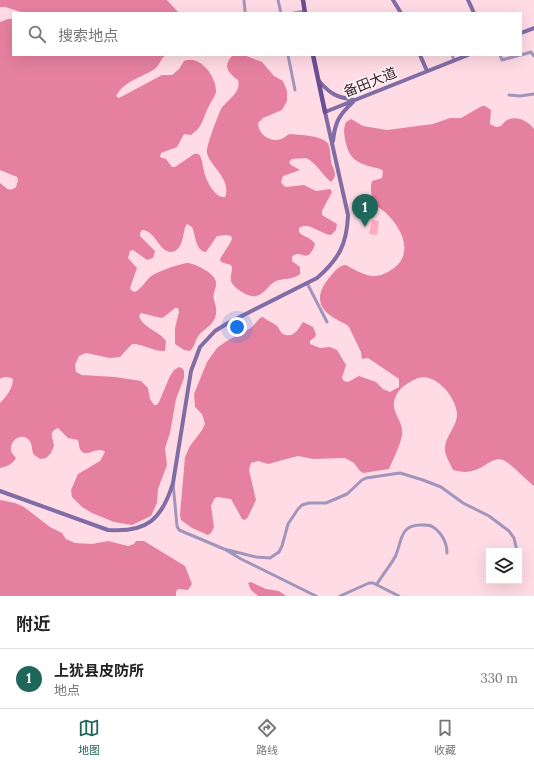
<!DOCTYPE html>
<html lang="zh">
<meta charset="utf-8">
<style>
:root{--surface:#fff;--page:#f2f2f2;--text:#222;--muted:#767676;--line:#e0e0e0;--accent:#20675b}
body{margin:0;font-family:Lora,"Noto Sans SC",serif;background:var(--page);color:var(--text)}
.controls{position:absolute;right:12px;bottom:12px;display:grid;overflow:hidden;border-radius:0px;box-shadow:0 4px 16px #0002}
.controls button{width:36px;height:36px;display:grid;place-items:center;padding:0;border:0;border-bottom:1px solid var(--line);background:var(--surface);color:var(--text);font:20px sans-serif}
.you{position:absolute;left:237px;top:327px;width:14px;height:14px;margin:-10px;border:3px solid #fff;border-radius:50%;background:#1a73e8;box-shadow:0 0 0 6px #1a73e833}
.badge{display:grid;place-items:center;width:26px;height:26px;border-radius:50%;background:var(--accent);color:#fff;font-size:13px;font-weight:700}
.pin{position:absolute;translate:-50% -33px;filter:drop-shadow(0 1px 2px #0008)}
.pin::after{content:'';position:absolute;top:21px;width:14px;height:12px;background:inherit;clip-path:polygon(0 0,100% 0,50% 100%)}
.list{margin:0;padding:0;list-style:none}
h2{display:flex;justify-content:space-between;align-items:center;height:52px;margin:0;padding:0 16px;font-size:17px}
h2 small{font-size:13px;font-weight:400;color:var(--muted)}
.list li{display:grid;grid-template-columns:26px 1fr auto;gap:12px;align-items:center;box-sizing:border-box;height:60px;padding:0 16px;border-top:1px solid var(--line)}
.list b{display:block;font-size:15px;white-space:nowrap}
.list p{margin:0;font-size:13px;white-space:nowrap;color:var(--muted)}
.list em{font-size:13px;font-style:normal;color:var(--muted)}
.icon{flex:none;width:22px;height:22px;fill:none;stroke:currentColor;stroke-width:2;stroke-linecap:round;stroke-linejoin:round}
.map{position:relative;flex:none;width:534px;height:596px;overflow:hidden}
.search{position:absolute;background:var(--surface);box-shadow:0 4px 16px #0002;left:12px;right:12px;top:12px;height:44px;display:flex;align-items:center;gap:10px;box-sizing:border-box;padding:0 14px;border-radius:0px;color:var(--muted);font-size:15px}
.sheet{height:112px;background:var(--surface)}
nav{display:flex;justify-content:space-around;align-items:center;box-sizing:border-box;height:56px;border-top:1px solid var(--line);background:var(--surface);font-size:11px;color:var(--muted)}
nav a{display:grid;justify-items:center;gap:2px}
nav .on{color:var(--accent)}
.map>svg:first-child{display:block}
.green{fill:#feaac3}
.forest{fill:#e680a1}
.lines{fill:none;stroke-linecap:round;stroke-linejoin:round}
.street{stroke:#a295bc;stroke-width:3}
.secondary{stroke:#816da5;stroke-width:4}
.primary{stroke:#6a4f94;stroke-width:4.5}
.labels{text-anchor:middle;dominant-baseline:central;stroke-width:4;stroke-linejoin:round;paint-order:stroke}
.street-label{font-size:14px;fill:#3c262c;stroke:#fcf0f3}
</style>
<div class="map">
<svg width="534" height="596" viewBox="0 0 534 596">
<rect width="100%" height="100%" fill="#ffdbe5"/>
<path class="green" d="M372,220l7,1 -2,14 -8,-1z"/>
<path class="forest" d="M0,0h167l12,13h-155l-19,-6h-5z
M8,19h5v36h152c-4,4 -5,9 -9,13 -14,10 -31,12 -40,28l3,2 43,-23h10l7,-6 5,-8c16,-7 33,16 32,31 -1,5 -5,9 -7,14 -4,7 -6,17 -11,23 -2,2 -5,4 -7,6l-7,-1 -7,13 -16,6 -1,4 6,2 6,8h3l19,-13c3,0 4,-1 6,2 3,5 3,13 5,19 3,8 10,23 20,22 8,-19 -21,-35 -18,-48 2,-10 9,-28 13,-38 4,-10 22,-17 18,-31 -10,-7 -16,-14 -5,-25h11l18,7 12,14 9,5 4,10v10l-5,9 -19,8 -5,5c0,10 9,17 18,17 5,0 9,-3 13,-6 9,1 38,1 40,12 2,7 1,12 3,19 3,6 5,12 -1,17 -9,-7 -14,-19 -25,-24l-14,1 -3,3 2,3 9,5 -17,6 -2,6 2,3 3,2 18,-2 12,6 14,-2 2,3 -10,19v4l15,9 -1,6 -5,5c-11,-1 -22,-14 -32,-7v4c4,5 12,5 16,12 -8,23 -14,3 -23,13v4l8,6v7c-7,6 -16,4 -24,7 -7,3 -11,13 -20,15 -7,2 -23,-8 -25,-15 -1,-5 1,-8 1,-13l-1,-3 -10,-3 -1,-3c4,-7 9,-13 12,-20l-1,-3 -4,-1 -10,1 -11,16c-11,-1 -10,-17 -14,-25l-5,-3c-5,5 -2,27 -16,28 -12,0 -16,-22 -29,-22l-2,3v3l15,15 -2,7 -6,2 -14,-10 -3,1 -2,7 9,10 -7,20 2,3 3,1c7,-4 9,-9 15,-15 6,-5 29,-13 37,-14 7,0 28,10 29,19 1,6 -4,11 -2,18 1,4 3,9 2,14 -2,11 -11,14 -17,21 -4,5 -4,12 -9,16l-6,-1 -9,-6v-16l4,-16 -1,-4h-3l-11,9 -3,1 -20,-5 -2,3c4,12 20,15 27,25l-1,10c-11,1 -21,-7 -33,-7l-12,13 -10,1 -24,-5 -7,3 -4,9 1,7 6,3 33,2 26,4 7,7 2,11 4,6h3l2,-3 11,-26 4,-6 5,-3 3,1 2,3v7l-8,21 -6,34 -5,15 2,17 -9,24 -1,14 -6,13 -19,9 -18,-3 -22,-9 -10,-6 -10,-10 -1,-7 7,-16 22,-13 5,-9c-8,-7 -20,8 -25,-3 -1,-2 -1,-6 -2,-9l-10,-2 -10,-10c-10,4 -5,10 -4,18l-3,7 -5,5 -6,1c-2,-2 -4,-3 -6,-4 -3,-5 -1,-12 -6,-16 -7,-6 -18,1 -17,11 0,3 3,5 5,8 -3,6 -10,9 -16,10v-65c6,-6 13,-15 13,-24 -4,-2 -9,-3 -13,0v-196c6,4 8,10 16,4l2,-7 -1,-3 -17,-7v-148z
M482,106h3l6,4 -1,14 6,3c7,0 6,-4 11,-7 10,-5 21,1 27,9v357c-7,-5 -25,-24 -31,-26 -10,-4 -19,8 -28,10 -8,3 -14,2 -22,0 -3,-7 -9,-15 -8,-23 1,-11 11,-20 12,-31 1,-17 -21,-44 -39,-38 -7,3 -16,8 -20,14 -12,20 6,25 4,43 -1,8 -9,25 -13,34l-26,4 -3,-2 -6,-8 -9,-5 -32,1 -15,-3 -30,8 -10,-3 -7,2 -2,7 7,30 -8,17 -3,3 -3,-1 -11,-20 -14,-2 -3,2 -3,7 3,21 -3,6 -3,2 -16,-7 -11,-8 -1,-5 5,-58 5,-11 12,-16 3,-6 -3,-10 -7,-7 -1,-13 13,-32 10,-14 8,-6 26,-14 9,-10 3,-1c4,4 10,5 14,9 2,2 3,6 6,8 11,5 15,-5 20,-12l10,5 3,7 -1,3 -5,4v3l10,4 10,-1 7,3 9,15 -4,13 2,3 4,1 11,-6 17,6 7,7 7,3 9,-5v-8l-31,-21 -6,1 -1,-7 -12,-25c-3,-4 -9,-5 -13,-8 -20,-11 -20,-25 -7,-41 5,-6 10,-13 17,-13 11,6 23,14 35,10 35,-13 26,-42 4,-63 -4,-3 -8,-5 -11,-10 -3,-6 -4,-15 -2,-21l10,-3 1,-7c-3,-3 -7,-3 -11,-4 -15,-4 -23,-9 -26,-24 -2,-7 -3,-14 0,-21l5,-3 12,7 24,4 46,-6 17,-6h11z
M0,500l15,3 9,4 26,20 12,6 4,6 9,4 17,1 16,-3 20,5 6,-2 2,-3h8l41,25 7,18 -4,6 -10,-1 -2,3v4h-176z
M251,582l15,7 13,2 7,5h-28l-7,-6 -3,-7z"/>
<g class="lines">
<path class="street" d="M244,0l1,11
M278,0l3,13
M294,13l11,-2
M288,55l7,35
M452,55l2,5
M500,55l2,5 18,-5
M521,55l10,-3 3,4
M509,95l11,1 14,-2
M307,283l20,39
M173,483l4,43 2,4 45,19 32,8 14,1 9,-6 3,-6 6,-22 10,-15 4,-4 7,-2h17l21,-9 15,-14 4,-2 34,-5 23,7 18,7 22,16 26,13 20,15 5,7 3,13
M226,550l15,9 75,37
M377,584c6,-10 14,-19 19,-29 6,-15 4,-30 25,-30 4,0 8,-1 12,2 9,6 14,16 14,26
M340,596l29,-13h4l26,13"/>
<path class="secondary" d="M393,0l8,13
M468,0l6,13
M521,33l13,-5
M420,55l7,16
M319,81c12,14 18,16 35,19
M333,141c2,-19 6,-26 20,-39
M0,491l108,39c39,3 54,-11 65,-47l18,-112 9,-24 15,-16 13,-8 89,-45c22,-19 30,-34 31,-63l-23,-103 143,-57"/>
<path class="primary" d="M303,0l2,13
M313,55l12,57"/>
</g>
<g class="labels">
<g class="street-label">
<text transform="translate(370 82) rotate(-22)">备田大道</text>
</g>
</g>
</svg>
<div class="controls">
<button><svg class="icon" aria-label="layers" viewBox="0 0 24 24"><path d="M12 4l9 5-9 5-9-5zM3 14l9 5 9-5"/></svg></button>
</div>
<div class="you"></div>
<div class="pin badge" style="left:365px;top:227px">1</div>
<div class="search"><svg class="icon" aria-label="search" viewBox="0 0 24 24"><circle cx="10" cy="10" r="6"/><path d="M15 15l6 6"/></svg>搜索地点</div>
</div>
<section class="sheet">
<h2>附近<small></small></h2>
<ul class="list">
<li><span class="badge">1</span><div><b>上犹县皮防所</b><p>地点</p></div><em>330 m</em></li>
</ul>
</section>
<nav>
<a class="on"><svg class="icon" aria-label="map" viewBox="0 0 24 24"><path d="M3 6l6-2 6 2 6-2v14l-6 2-6-2-6 2zM9 4v14M15 6v14"/></svg>地图</a>
<a><svg class="icon" aria-label="directions" viewBox="0 0 24 24"><path d="M12 3l9 9-9 9-9-9zM9 14v-3h6M13 9l2 2-2 2"/></svg>路线</a>
<a><svg class="icon" aria-label="saved" viewBox="0 0 24 24"><path d="M7 4h10v16l-5-4-5 4z"/></svg>收藏</a>
</nav>
